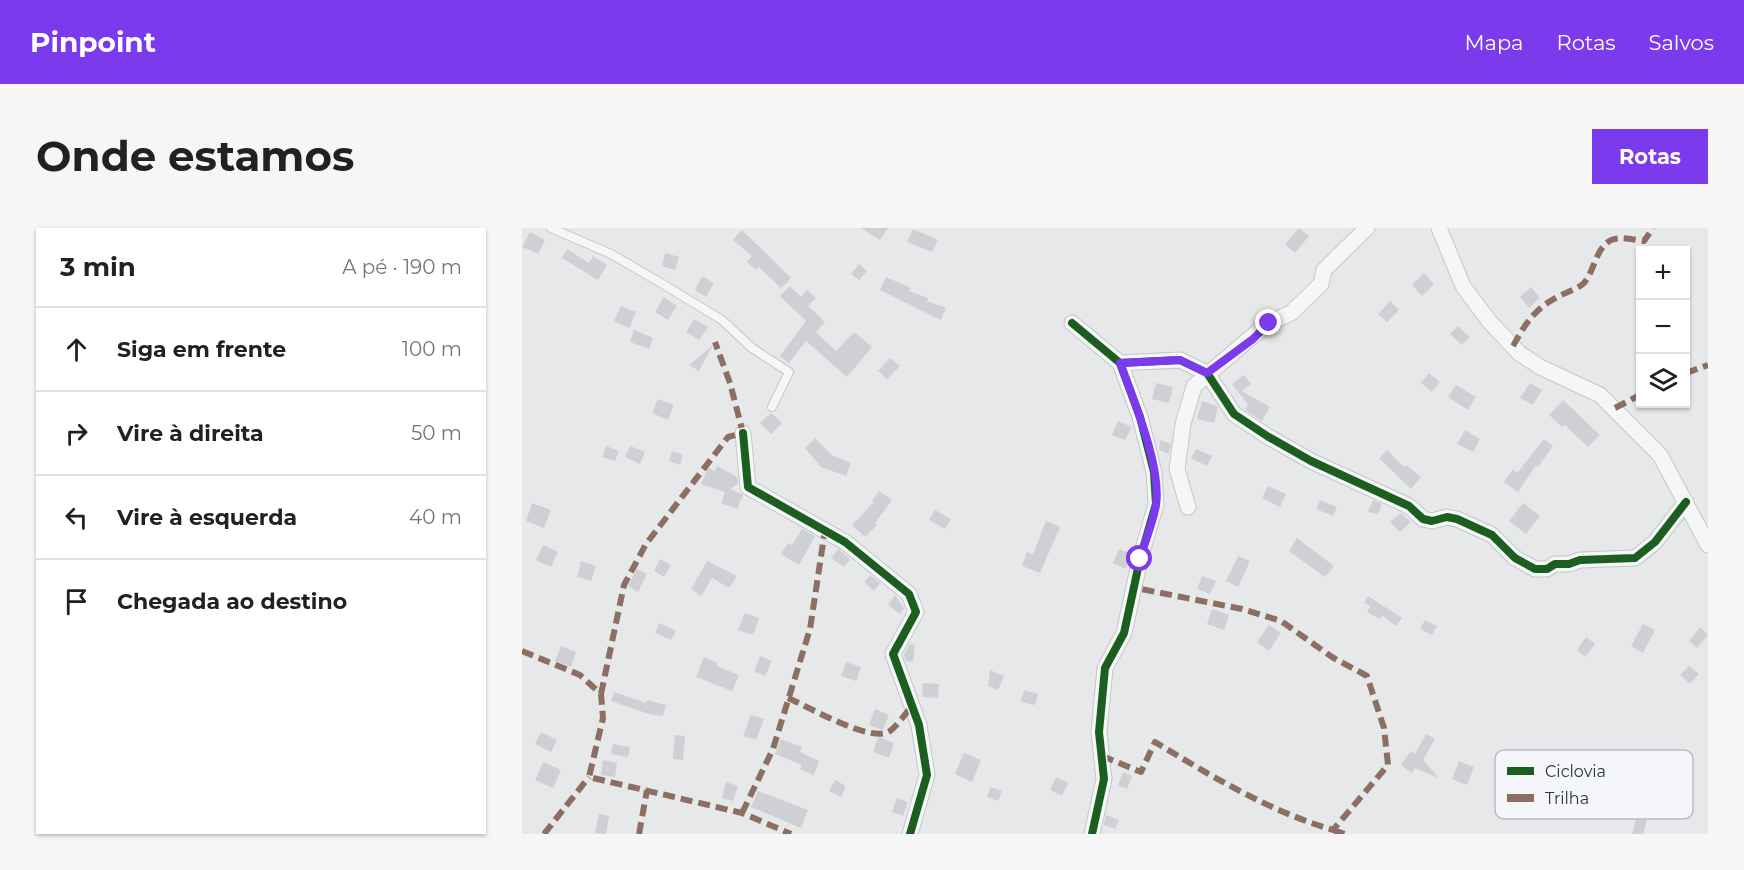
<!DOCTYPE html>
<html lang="pt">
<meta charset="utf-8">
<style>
:root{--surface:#fff;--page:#f6f6f6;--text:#202124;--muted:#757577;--line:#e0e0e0;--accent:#7c3aed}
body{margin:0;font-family:Montserrat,sans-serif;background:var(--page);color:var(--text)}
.controls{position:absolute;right:18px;top:18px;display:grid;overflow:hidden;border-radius:0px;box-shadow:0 2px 4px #0004}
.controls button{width:54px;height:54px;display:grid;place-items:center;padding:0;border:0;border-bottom:2px solid var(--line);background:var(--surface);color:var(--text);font:30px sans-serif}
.stop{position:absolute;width:18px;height:18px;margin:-14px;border:4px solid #7c3aed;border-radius:50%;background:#fff}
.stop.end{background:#7c3aed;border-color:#fff;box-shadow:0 2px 6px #0008}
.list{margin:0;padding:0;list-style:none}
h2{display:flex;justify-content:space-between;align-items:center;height:78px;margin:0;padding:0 24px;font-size:26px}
h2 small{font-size:20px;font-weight:400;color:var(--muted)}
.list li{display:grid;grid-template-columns:39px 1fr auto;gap:18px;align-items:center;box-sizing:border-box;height:84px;padding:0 24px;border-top:2px solid var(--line)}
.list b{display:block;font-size:22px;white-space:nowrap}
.list em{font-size:20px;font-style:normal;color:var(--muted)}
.icon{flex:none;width:33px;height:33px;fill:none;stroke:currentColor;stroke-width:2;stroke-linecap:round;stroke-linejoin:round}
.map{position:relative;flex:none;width:1186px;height:606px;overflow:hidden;border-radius:0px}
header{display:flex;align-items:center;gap:36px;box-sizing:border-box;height:84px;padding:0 30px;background:var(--accent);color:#fff}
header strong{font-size:28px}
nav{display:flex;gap:33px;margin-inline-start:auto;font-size:21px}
.intro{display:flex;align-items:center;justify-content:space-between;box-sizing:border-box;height:144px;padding:0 36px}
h1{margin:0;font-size:42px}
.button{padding:15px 27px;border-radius:0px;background:var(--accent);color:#fff;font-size:21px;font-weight:700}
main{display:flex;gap:36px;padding:0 36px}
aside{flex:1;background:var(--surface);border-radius:0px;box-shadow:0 2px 4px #0004}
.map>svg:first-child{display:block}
.building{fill:#ced0d3}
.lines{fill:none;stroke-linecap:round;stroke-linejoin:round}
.service-casing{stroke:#c4c6c8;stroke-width:10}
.minor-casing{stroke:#c4c6c8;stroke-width:17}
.service{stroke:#f5f6f7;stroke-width:8}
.minor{stroke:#f5f6f7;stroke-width:15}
.quiet{stroke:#8d6e63;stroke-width:6;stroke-dasharray:12 6;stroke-linecap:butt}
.cycleway-casing{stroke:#f4f6f9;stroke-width:11}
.cycleway{stroke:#1b5e20;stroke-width:8}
.route{stroke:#7c3aed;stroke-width:8}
.key{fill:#f4f6f9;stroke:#b8bcc3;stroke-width:1.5}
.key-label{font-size:16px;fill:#2b3445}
</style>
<header>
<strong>Pinpoint</strong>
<nav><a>Mapa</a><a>Rotas</a><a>Salvos</a></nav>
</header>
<div class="intro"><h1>Onde estamos</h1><a class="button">Rotas</a></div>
<main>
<aside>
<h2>3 min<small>A pé · 190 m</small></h2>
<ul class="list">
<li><svg class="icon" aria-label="ahead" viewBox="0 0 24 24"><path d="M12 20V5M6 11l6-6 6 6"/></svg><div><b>Siga em frente</b></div><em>100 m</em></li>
<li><svg class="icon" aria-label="right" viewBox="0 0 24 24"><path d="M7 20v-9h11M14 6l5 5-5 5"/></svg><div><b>Vire à direita</b></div><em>50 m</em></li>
<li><svg class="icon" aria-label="left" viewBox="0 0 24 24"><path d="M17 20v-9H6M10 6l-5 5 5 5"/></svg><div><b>Vire à esquerda</b></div><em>40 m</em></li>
<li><svg class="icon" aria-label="arrive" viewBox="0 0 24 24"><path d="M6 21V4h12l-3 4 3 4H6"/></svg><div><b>Chegada ao destino</b></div></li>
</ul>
</aside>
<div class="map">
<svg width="1186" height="606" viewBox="0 0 1186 606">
<rect width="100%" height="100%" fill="#e6e8ea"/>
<path class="building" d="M339,0h27l-8,12z
M777,0l10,8 -14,17 -10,-9z
M391,1l25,11 -6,12 -25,-10z
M220,2l49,48 -10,10 -22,-21 -3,3 -9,-8 5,-6 -19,-16z
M8,4l15,8 -7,14 -16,-7z
M45,21l22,14 4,-7 14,9 -9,15 -36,-22z
M143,25l14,4 -4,13 -13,-4z
M337,36l8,7 -8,9 -8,-6z
M902,45l10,11 -12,12 -10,-11z
M180,48l12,7 -8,14 -11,-7z
M364,49l25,11 -2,3 19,7 -1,3 19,7 -5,12 -61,-30z
M268,58l11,11 6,-7 9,8 -8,8 17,16 -9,10 20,19 18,-19 18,15 -25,30 -41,-36 -17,22 -9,-7 26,-35 -26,-25z
M1009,59l9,11 -11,10 -9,-11z
M142,69l13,9 -9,14 -13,-8z
M868,73l9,9 -12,12 -9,-8z
M99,78l15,6 -7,16 -15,-7z
M172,91l14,8 -9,13 -13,-8z
M936,98l12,11 -8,8 -12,-11z
M112,102l19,8 -4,11 -19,-7z
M191,117l-14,26 -10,-6z
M368,130l10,8 -13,13 -9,-8z
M907,145l11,9 -8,10 -11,-9z
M722,147l7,9 -9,7 28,16 -8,14 -17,-11 3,-5 -16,-21z
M634,155l17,4 -4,16 -17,-4z
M1008,155l12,7 -9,15 -13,-7z
M934,157l20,12 -8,13 -20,-13z
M136,171l16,6 -6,15 -16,-7z
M1041,172l37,35 -12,12 -23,-22 -3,2 -13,-12z
M680,173l16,6 -4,16 -17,-4z
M249,185l11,10 -11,11 -11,-11z
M596,193l14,6 -7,13 -13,-5z
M943,202l15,9 -7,13 -16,-8z
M293,210l18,18 18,7 -5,13 -25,-9 -16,-19z
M1022,211l9,7 -15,21 -2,-2 -18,27 -14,-10 9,-13 4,4z
M638,212l11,4 -2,10 -10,-4z
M84,218l13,5 -4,10 -13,-4z
M108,218l15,6 -5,12 -15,-7z
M674,221l16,7 -5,10 -16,-8z
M865,222l17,17 2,-2 15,12 -10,12 -32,-31z
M150,223l11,4 -3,10 -11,-4z
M195,238l17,9 4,4v5l-8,5 13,6 -6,14 -16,-6 4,-11 -24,-8 7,-16 7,3z
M746,258l18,8 -6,13 -18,-9z
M357,263l13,9 -17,23 2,2 -12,12 -13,-12 22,-23 -2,-1z
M798,272l17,7 -4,9 -17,-7z
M851,272l9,4 -4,10 -10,-2z
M10,275l19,7 -7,18 -18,-7z
M1001,275l17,13 -14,18 -17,-13z
M413,282l16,9 -6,10 -16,-9z
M879,285l10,9 -11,10 -10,-10z
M524,293l14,6 -20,46 -18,-7 5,-14 6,2z
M280,301l13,7 -16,29 -18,-11 7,-11 4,2z
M775,310l37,28 -9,11 -36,-26z
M21,317l15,7 -7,15 -15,-7z
M316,321l12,10 -6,8 -13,-9z
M597,321l12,5 -5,15 -13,-6z
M716,328l12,5 -12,26 -12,-6z
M138,331l11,6 -7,12 -10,-6z
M59,333l15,5 -5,15 -14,-4z
M185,333l30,15 -8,12 -17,-10 -11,18 -10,-7z
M115,341l10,5 -9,18 -10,-6z
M348,347l10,8 -6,8 -10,-9z
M680,348l14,5 -6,13 -13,-5z
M373,367l9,13 -4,6 -12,-9z
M846,368l34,22 -6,8 -14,-11 -2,4 -13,-7 3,-6 -6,-4z
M690,381l17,6 -5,15 -17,-6z
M223,385l14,5 -6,17 -15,-5z
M903,392l12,6 -5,9 -12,-6z
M137,395l17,8 -5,9 -16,-7z
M1121,396l12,6 -12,23 -12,-7z
M747,397l12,8 -12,18 -12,-9z
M1178,399l8,8 -11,13 -8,-7z
M1064,409l9,7 -10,13 -8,-7z
M388,416l5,1 -2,17 -7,-1 -2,-6z
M39,418l15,6 -5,15 -16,-6z
M238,428l12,5 -7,15 -11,-5z
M182,429l14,6 -1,3 22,9 -7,16 -36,-14z
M324,434l15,5 -5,14 -15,-5z
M1167,438l10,8 -9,10 -10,-9z
M468,442l14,6 -6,14 -10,-4z
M401,455l16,1 -1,14 -16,-1z
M502,462l14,4 -3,11 -14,-3z
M92,464l32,11 1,-3 19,5 -3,11 -14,-2 -38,-13z
M353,481l14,6 -6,15 -14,-5z
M229,487l13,4 -8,21 -13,-4z
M19,504l16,8 -6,12 -16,-8z
M904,506l9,5 -12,21 16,18 -24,-10 -3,5 -11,-8 10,-14 4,3z
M153,507l10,1 -2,24 -10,-1z
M356,509l16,6 -5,15 -16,-6z
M259,511l21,8 -2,5 19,9 -5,14 -14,-6 2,-4 -27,-11z
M91,516l17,3 -2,10 -17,-3z
M442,525l17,7 -9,22 -17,-8z
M81,532l14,3 -2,14 -14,-2z
M937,533l15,6 -7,18 -15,-6z
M21,534l18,8 -8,18 -18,-8z
M601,544l9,4 -5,13 -9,-4z
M534,549l12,6 -6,13 -12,-6z
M313,552l11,6 -5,11 -12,-6z
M204,554l12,4 -5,15 -11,-3z
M469,559l11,4 -4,10 -11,-4z
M236,563l50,19 -7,18 -50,-21z
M375,570l11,4 -5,14 -11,-4z
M77,586l10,2 -3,18 -11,-1z
M584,587l13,5 -4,9 -11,-4z
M1115,589l10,3 -4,14h-11z"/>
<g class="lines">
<g class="service-casing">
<path id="service" d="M29,0l60,26 45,26 66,40 30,28 37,24 -17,35"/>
</g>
<g class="minor-casing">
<path id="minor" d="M917,0l24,58 26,35 30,32 21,14 60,28 60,60 48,90
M550,95l48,40 60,-3 27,13 27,41 33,22 44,25 98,45 14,13 9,2 15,-4 10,2 35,16 23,23 20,11h12l8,-5h14l11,-4 55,-2 20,-16 31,-40
M221,205l5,54 97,55 64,52 7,18 -23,42 26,71 8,50 -17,59
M666,279l-11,-38 6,-45 11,-38 74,-63 23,-10 30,-29 3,-14 43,-42
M570,606l12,-55 -5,-47 6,-64 19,-35 16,-74 16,-55 -2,-32 -14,-55 -20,-54"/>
</g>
<use href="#service" class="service"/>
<use href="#minor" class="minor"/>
<path class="quiet" d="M991,118c13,-23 21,-37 46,-50 8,-4 19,-7 25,-13 11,-13 11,-34 27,-43 9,-4 23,0 33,1l9,-13
M1164,145l22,-8
M1093,180l25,-13
M0,423l58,24 21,19 2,24 -14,59 153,36 49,21
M79,466l23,-109 22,-41 82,-107 15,-4 -13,-50 -15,-41
M266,470c21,9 84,46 102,33 8,-6 15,-17 22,-25
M580,528l39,16 14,-30c56,34 114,69 178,88l55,-65 -4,-37 -17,-52 -35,-19 -51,-36 -39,-12 -106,-21
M220,585l31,-64 37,-120 15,-99
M811,602l12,4
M22,606l45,-57
M117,606l8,-44"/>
<g class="cycleway-casing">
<path id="cycleway" d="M550,95l48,40 60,-3 27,13 27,41 33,22 44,25 98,45 14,13 9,2 15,-4 10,2 35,16 23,23 20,11h12l8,-5h14l11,-4 55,-2 20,-16 31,-40
M221,205l5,54 97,55 64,52 7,18 -23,42 26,71 8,50 -17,59
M570,606l12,-55 -5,-47 6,-64 19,-35 16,-74 16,-55 -2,-32 -14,-55 -20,-54"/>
</g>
<use href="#cycleway" class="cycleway"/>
</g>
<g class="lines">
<path class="route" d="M618,331c5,-18 13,-36 16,-54 6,-38 -23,-106 -36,-142l60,-3 27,13 46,-34 16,-16"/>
</g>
<rect x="973" y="522" width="198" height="69" rx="9" class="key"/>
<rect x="985" y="539" width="27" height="8" fill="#1b5e20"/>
<rect x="985" y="566" width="27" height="8" fill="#8d6e63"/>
<g class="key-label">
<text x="1023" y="549">Ciclovia</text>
<text x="1023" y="576">Trilha</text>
</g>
</svg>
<div class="controls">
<button>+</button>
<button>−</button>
<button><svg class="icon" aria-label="layers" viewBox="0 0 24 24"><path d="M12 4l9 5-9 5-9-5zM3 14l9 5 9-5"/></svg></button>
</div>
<div class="stop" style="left:618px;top:331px"></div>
<div class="stop end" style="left:747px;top:95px"></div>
</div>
</main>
